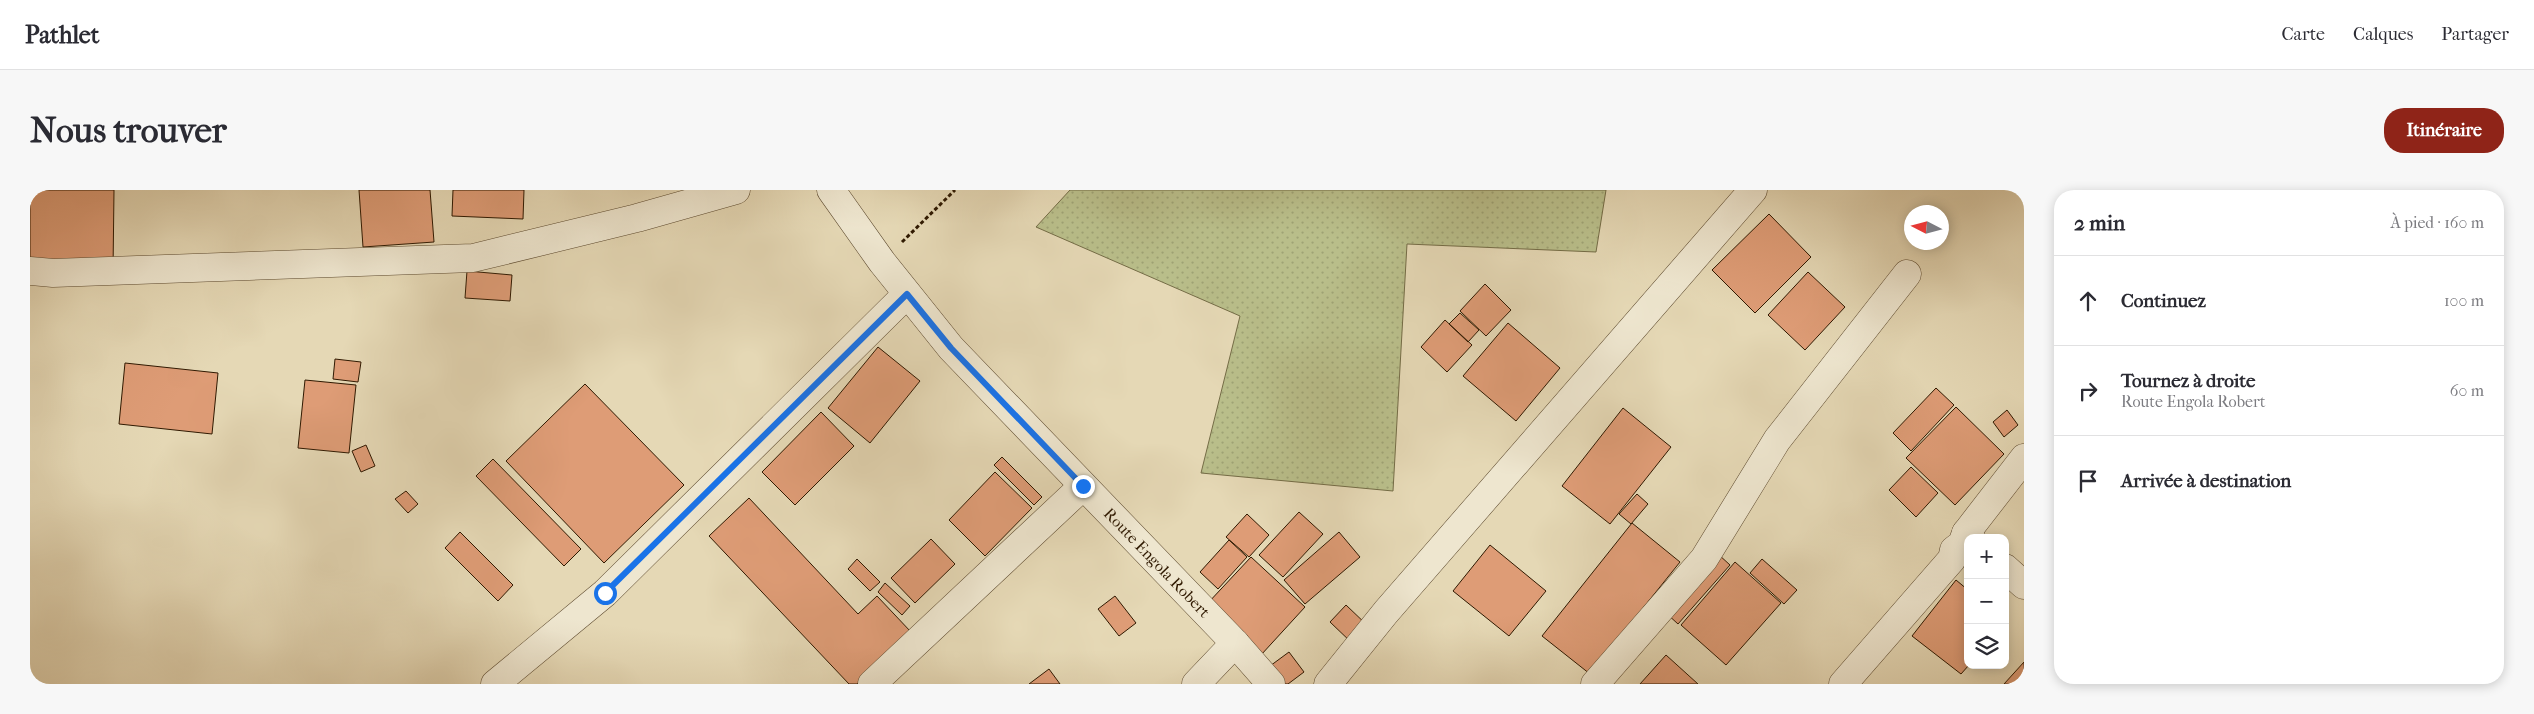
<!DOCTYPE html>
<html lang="fr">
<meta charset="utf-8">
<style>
:root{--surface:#fff;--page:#f7f7f7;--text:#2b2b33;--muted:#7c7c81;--line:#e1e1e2;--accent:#8f2418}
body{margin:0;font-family:"IM FELL French Canon",serif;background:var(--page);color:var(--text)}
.controls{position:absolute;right:15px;bottom:15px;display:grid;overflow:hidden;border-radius:10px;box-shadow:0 2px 12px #0003}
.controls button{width:45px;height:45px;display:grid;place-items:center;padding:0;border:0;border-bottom:1px solid var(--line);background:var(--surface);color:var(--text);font:25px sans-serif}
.compass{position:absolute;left:1874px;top:15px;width:45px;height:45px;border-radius:50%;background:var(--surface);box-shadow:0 2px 12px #0003;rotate:276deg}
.stop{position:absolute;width:15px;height:15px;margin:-11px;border:4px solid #1a73e8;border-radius:50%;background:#fff}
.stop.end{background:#1a73e8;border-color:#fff;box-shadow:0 1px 5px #0008}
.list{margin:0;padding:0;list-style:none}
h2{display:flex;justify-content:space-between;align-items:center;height:65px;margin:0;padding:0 20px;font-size:21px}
h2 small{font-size:16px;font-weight:400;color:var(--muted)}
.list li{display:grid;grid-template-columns:32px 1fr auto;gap:15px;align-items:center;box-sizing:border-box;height:90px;padding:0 20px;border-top:1px solid var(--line)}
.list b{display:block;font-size:19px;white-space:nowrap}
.list p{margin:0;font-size:16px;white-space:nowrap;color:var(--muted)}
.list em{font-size:16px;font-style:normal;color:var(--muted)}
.icon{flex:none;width:28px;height:28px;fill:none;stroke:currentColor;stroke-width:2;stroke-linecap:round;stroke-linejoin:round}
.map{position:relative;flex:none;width:1994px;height:494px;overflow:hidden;border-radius:20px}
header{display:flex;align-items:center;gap:30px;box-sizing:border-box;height:70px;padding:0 25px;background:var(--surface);border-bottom:1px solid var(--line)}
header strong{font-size:24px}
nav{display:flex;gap:28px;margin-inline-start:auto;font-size:18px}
.intro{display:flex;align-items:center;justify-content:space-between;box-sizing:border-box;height:120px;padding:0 30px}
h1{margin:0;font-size:35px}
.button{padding:12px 22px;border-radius:20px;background:var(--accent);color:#fff;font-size:18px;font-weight:700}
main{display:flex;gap:30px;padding:0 30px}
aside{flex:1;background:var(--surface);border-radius:20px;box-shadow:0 2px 12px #0003}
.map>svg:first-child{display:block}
.grass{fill:url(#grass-dots);stroke:#746c46}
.building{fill:#de9c76;stroke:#2f1901}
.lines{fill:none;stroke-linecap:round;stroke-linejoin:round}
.minor-casing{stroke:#5c492e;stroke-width:29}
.path{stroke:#2f1901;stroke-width:3;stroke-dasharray:4 2.5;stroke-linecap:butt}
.minor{stroke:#eee6cf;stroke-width:28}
.route{stroke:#1a73e8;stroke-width:6}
.labels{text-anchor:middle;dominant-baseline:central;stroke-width:5;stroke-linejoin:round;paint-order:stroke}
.street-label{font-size:16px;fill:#2f1901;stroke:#eee6cf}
</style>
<header>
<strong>Pathlet</strong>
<nav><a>Carte</a><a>Calques</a><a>Partager</a></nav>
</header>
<div class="intro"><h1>Nous trouver</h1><a class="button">Itinéraire</a></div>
<main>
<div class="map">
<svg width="1994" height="494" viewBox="0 0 1994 494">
<defs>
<pattern id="grass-dots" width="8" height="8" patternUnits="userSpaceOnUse" patternTransform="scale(1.25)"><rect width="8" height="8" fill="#b9be8a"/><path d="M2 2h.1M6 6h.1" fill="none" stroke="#9fa375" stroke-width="1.8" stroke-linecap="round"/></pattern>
</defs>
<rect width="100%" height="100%" fill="#e5d8b5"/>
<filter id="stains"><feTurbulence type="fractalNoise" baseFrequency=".004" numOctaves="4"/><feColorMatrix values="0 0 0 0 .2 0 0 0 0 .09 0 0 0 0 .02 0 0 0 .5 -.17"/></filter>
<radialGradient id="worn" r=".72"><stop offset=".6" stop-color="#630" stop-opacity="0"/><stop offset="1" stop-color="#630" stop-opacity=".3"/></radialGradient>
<path class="grass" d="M1040,0h536l-10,62 -189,-8 -14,247 -192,-18 39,-157 -204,-89z"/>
<path class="building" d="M0,0h84l-1,82 -83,-1z
M329,0h71l4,52 -71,5z
M423,0h71l-1,29 -71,-3z
M1739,24l42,43 -56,56 -43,-43z
M437,81l45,4 -2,26 -45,-3z
M1778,82l37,35 -40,43 -37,-35z
M1455,94l26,26 -25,26 -26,-25z
M1430,123l19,17 -11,12 -19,-18z
M1415,130l27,25 -25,27 -26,-25z
M1478,133l52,45 -44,53 -53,-45z
M848,157l42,34 -50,62 -42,-35z
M305,169l26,3 -3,20 -25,-3z
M95,173l93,10 -6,61 -93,-10z
M275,190l51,5 -7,68 -51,-5z
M555,194l99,101 -80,78 -98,-102z
M1906,198l18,17 -43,46 -18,-18z
M1926,217l48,47 -49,51 -49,-47z
M1593,218l48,39 -61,77 -48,-38z
M1977,220l11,15 -14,12 -11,-15z
M791,222l33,34 -59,59 -33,-33z
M336,255l9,21 -14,6 -9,-21z
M972,267l40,40 -8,8 -40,-40z
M463,269l88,90 -17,17 -88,-90z
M1881,277l27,26 -22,24 -27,-27z
M965,282l37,36 -47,48 -36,-36z
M376,301l12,13 -10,9 -13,-14z
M1607,304l11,10 -17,20 -12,-10z
M719,308l109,116 19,-18 34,36 -54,52h-8l-140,-148z
M1269,322l24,22 -40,43 -24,-22z
M1217,324l22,21 -20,22 -23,-20z
M1602,333l48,39 -90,112 -48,-38z
M430,342l53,53 -15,16 -53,-53z
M1309,342l21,25 -55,47 -21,-24z
M901,349l24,25 -40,39 -24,-25z
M1199,350l18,17 -29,32 -18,-17z
M1460,355l56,46 -37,45 -56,-45z
M1688,364l12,11 -52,59 -12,-11z
M1221,367l54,50 -44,48 -54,-51z
M827,369l23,23 -10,9 -22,-22z
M1732,369l35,31 -13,14 -34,-31z
M1705,372l46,41 -55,62 -45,-40z
M1926,390l12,10 1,75 -8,9 -49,-38z
M855,393l25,23 -8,9 -24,-23z
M1085,406l21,27 -17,13 -21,-27z
M1316,415l23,22 -16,17 -23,-22z
M1259,462l15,20 -16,12h-5l-13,-18z
M1636,465l32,29h-58z
M1994,472v22h-20z
M1019,479l11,15h-31z"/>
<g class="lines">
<g class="minor-casing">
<g id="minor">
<path id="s1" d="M801,0l51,72 69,86 284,295 36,41"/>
<path d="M0,81l23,2 420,-15 164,-40 99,-28"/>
<path d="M1936,343l58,-75"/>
<path d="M1975,378l19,17"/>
<path d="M465,494l110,-91 302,-299"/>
<path d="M842,494l211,-198"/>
<path d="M1166,494l39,-41"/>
<path d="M1298,494l58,-72 367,-422"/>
<path d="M1565,494l109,-125 73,-119 130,-166"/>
<path d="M1813,494l109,-125 2,-9 8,-6 4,-11 5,5"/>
</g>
</g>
<path class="path" d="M872,52l53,-52"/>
<use href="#minor" class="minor"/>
</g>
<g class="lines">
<path class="route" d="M575,403l302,-299 44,54 132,138"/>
</g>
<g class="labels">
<g class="street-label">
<text stroke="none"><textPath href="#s1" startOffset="496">Route Engola Robert</textPath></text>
</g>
</g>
<rect width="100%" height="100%" filter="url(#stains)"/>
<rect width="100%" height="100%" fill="url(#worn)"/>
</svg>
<div class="controls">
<button>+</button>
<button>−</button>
<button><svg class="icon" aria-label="layers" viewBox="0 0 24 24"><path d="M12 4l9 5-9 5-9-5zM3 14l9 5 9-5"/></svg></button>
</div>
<svg class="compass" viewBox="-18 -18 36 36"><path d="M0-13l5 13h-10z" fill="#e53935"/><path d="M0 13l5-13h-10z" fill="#7c7c81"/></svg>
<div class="stop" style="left:575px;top:403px"></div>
<div class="stop end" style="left:1053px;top:296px"></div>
</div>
<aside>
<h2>2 min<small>À pied · 160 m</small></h2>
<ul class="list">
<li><svg class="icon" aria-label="ahead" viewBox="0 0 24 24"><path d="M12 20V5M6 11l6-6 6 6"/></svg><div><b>Continuez</b></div><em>100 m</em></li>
<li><svg class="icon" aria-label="right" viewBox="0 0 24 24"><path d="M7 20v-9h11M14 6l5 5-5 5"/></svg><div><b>Tournez à droite</b><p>Route Engola Robert</p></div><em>60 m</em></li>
<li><svg class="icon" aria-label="arrive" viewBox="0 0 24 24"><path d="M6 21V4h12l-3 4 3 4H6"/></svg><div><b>Arrivée à destination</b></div></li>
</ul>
</aside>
</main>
